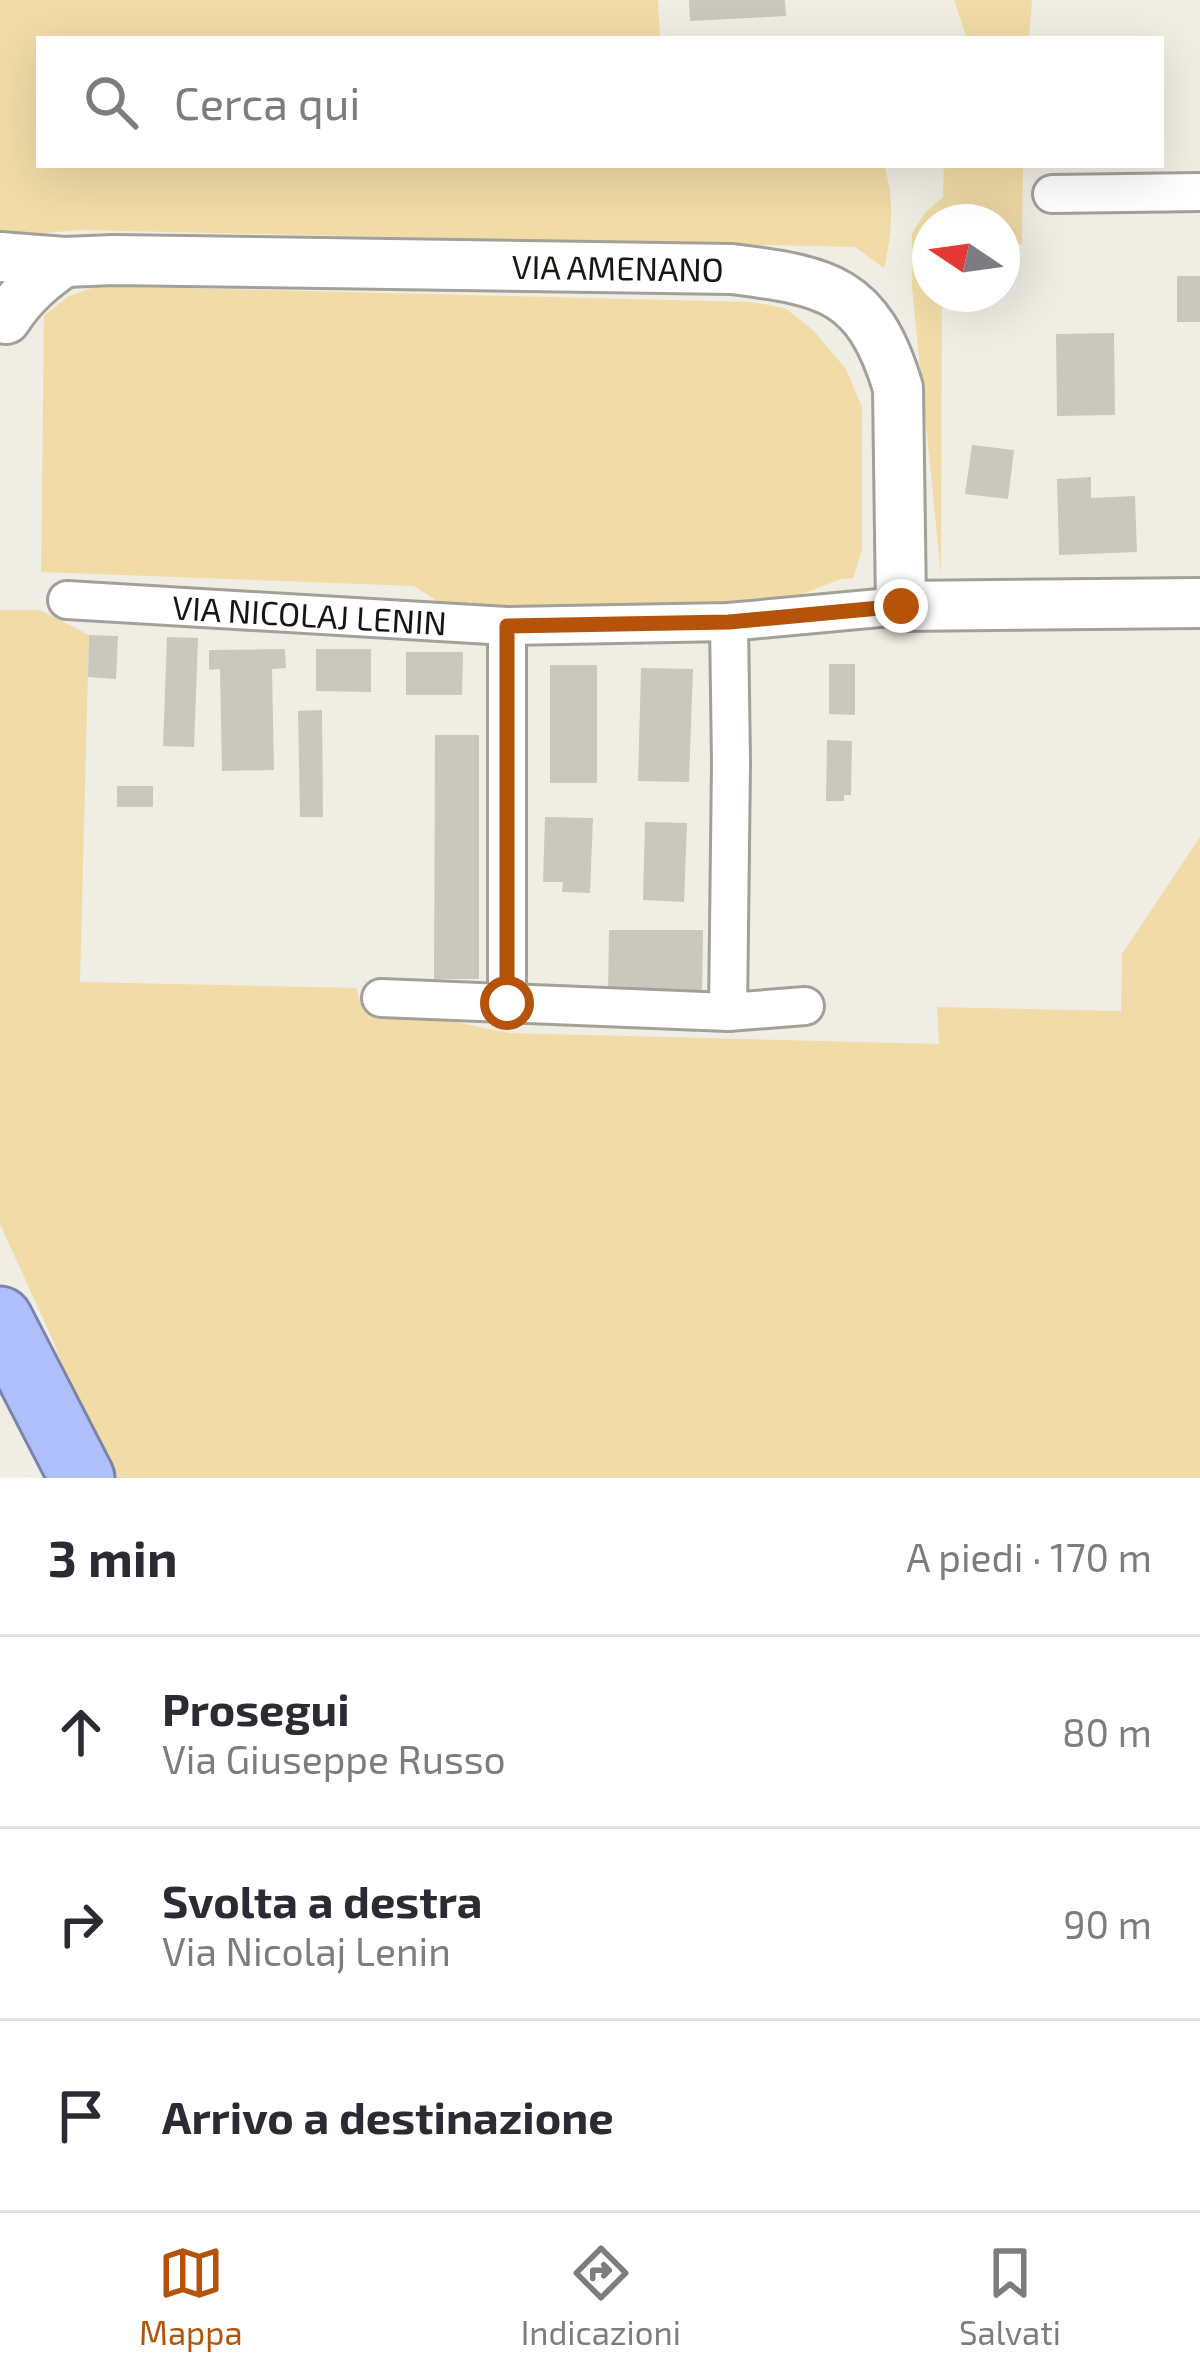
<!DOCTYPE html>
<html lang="it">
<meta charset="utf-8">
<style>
:root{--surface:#fff;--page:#f2f2f3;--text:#2b2b33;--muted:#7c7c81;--line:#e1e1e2;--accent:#b45309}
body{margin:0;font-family:"Exo 2",sans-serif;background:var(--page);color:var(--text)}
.compass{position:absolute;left:912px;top:204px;width:108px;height:108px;border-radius:50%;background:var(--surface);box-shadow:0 12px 48px #0002;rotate:283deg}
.stop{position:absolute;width:36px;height:36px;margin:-27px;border:9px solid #b45309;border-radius:50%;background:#fff}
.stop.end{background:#b45309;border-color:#fff;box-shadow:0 3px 12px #0008}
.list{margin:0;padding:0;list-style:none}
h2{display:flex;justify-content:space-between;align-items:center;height:156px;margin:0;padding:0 48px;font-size:51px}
h2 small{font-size:39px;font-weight:400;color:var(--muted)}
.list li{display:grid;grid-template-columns:78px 1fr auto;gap:36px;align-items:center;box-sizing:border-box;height:192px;padding:0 48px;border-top:3px solid var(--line)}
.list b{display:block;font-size:45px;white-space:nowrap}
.list p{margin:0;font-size:39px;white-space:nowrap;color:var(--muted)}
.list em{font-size:39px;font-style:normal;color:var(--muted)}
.icon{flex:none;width:66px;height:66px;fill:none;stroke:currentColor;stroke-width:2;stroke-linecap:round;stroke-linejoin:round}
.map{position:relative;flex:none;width:1200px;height:1478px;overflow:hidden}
.search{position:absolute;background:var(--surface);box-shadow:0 12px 48px #0002;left:36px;right:36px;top:36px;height:132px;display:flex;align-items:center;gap:30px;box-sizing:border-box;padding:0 42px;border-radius:0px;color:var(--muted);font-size:45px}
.sheet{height:732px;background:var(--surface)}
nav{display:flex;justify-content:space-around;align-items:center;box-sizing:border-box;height:168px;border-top:3px solid var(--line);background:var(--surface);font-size:33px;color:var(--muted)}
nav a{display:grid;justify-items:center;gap:6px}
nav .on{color:var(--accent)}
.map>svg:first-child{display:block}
.green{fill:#f1dca7}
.building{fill:#cac7be}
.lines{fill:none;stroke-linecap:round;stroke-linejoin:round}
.minor-casing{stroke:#a3a098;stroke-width:42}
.secondary-casing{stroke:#a3a098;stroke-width:54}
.motorway-casing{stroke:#7a84aa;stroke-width:69}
.minor{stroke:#fff;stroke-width:36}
.secondary{stroke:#fff;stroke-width:48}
.motorway{stroke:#afbffb;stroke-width:63}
.route{stroke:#b45309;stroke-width:15}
.labels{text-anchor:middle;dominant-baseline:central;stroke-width:9;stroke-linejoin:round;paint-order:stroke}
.street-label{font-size:33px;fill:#171613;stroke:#fdfaf1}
</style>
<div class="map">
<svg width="1200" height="1478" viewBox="0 0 1200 1478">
<rect width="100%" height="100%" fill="#f0ede4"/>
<path class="green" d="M0,0h658l2,39h-621v126h845c11,35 8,68 0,103l-29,-21 -776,-17 -56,5 -23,-2z
M954,0h78l-3,39h-62z
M944,165h79l-1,79h-20v-22h-72v72h12l-1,280 -29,-286v-54l12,-20 19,-17z
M97,286l655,16 33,6 28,22 33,39 16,38v143l-9,28 -12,1 -72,28 -326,-2 -29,-19 -373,-14 3,-256 23,-19z
M0,610h40l49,25 -9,347 276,6 5,15 148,30 430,11 -2,-37 184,4 1,-57 78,-117v641h-1101l-44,-133 -55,-121z"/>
<path class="building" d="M689,0h96l1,16 -96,5z
M1177,276h23v46h-23z
M1114,333l1,82 -58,1 -1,-82z
M972,445l42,5 -6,49 -43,-5z
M1091,477v21l44,-2 2,56 -78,3 -2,-76z
M89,635l29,1 -2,43 -28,-2z
M167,637l31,1 -4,109 -31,-1z
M285,649l1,19 -14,1 2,101 -52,1 -2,-102 -11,1v-20z
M316,649h55v43l-55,-1z
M406,652h57l-1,43h-56z
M829,664h26v51l-26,-1z
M550,665h47v118h-47z
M641,668l52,1 -4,113 -51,-1z
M322,710l1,107h-23l-2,-106z
M435,735h44v244h-45z
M827,740l25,1 -1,54h-7v6h-18z
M117,786h36v21h-36z
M545,817l48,1 -3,75 -28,-1 1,-10h-20z
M645,822l42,1 -3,79 -41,-2z
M609,930h94l-1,64 -94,-1z"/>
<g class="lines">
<g class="minor-casing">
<g id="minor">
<path d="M1052,194l148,-2"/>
<path id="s1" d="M67,600l440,26 222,-4 172,-16"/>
<path d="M507,626v377"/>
<path d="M381,998l347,14 77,-6"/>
<path d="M728,1012l3,-249 -2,-141"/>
</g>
</g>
<g class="secondary-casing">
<g id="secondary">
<path id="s2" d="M0,257l64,5 50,-2 618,9c95,12 136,19 166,119l3,218 299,-3"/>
<path d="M6,319c16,-25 34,-40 58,-57"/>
</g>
</g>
<g class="motorway-casing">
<path id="motorway" d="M0,1319l82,159"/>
</g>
<use href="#minor" class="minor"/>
<use href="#secondary" class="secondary"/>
<use href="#motorway" class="motorway"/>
</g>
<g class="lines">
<path class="route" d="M507,1003v-377l222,-4 172,-16"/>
</g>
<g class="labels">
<g class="street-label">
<text stroke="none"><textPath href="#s2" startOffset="618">VIA AMENANO</textPath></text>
<text stroke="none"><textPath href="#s1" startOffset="243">VIA NICOLAJ LENIN</textPath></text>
</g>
</g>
</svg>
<svg class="compass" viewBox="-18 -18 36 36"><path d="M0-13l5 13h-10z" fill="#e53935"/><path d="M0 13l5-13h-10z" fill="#7c7c81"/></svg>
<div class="stop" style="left:507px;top:1003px"></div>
<div class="stop end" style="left:901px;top:606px"></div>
<div class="search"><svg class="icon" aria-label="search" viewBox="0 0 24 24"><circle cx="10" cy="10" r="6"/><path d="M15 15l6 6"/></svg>Cerca qui</div>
</div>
<section class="sheet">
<h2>3 min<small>A piedi · 170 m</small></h2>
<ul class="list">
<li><svg class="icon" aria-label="ahead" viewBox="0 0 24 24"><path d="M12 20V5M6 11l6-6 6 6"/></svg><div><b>Prosegui</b><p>Via Giuseppe Russo</p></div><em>80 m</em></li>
<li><svg class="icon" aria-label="right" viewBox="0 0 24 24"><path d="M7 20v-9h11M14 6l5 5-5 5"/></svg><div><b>Svolta a destra</b><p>Via Nicolaj Lenin</p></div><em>90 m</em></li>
<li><svg class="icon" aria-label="arrive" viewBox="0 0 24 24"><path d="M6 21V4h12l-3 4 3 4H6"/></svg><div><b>Arrivo a destinazione</b></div></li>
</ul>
</section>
<nav>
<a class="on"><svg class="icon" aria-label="map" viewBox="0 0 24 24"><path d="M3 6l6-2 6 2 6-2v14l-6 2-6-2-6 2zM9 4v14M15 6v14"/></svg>Mappa</a>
<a><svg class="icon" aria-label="directions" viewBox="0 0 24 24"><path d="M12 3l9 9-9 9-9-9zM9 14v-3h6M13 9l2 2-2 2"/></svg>Indicazioni</a>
<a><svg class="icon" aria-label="saved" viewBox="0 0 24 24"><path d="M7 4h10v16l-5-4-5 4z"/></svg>Salvati</a>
</nav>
